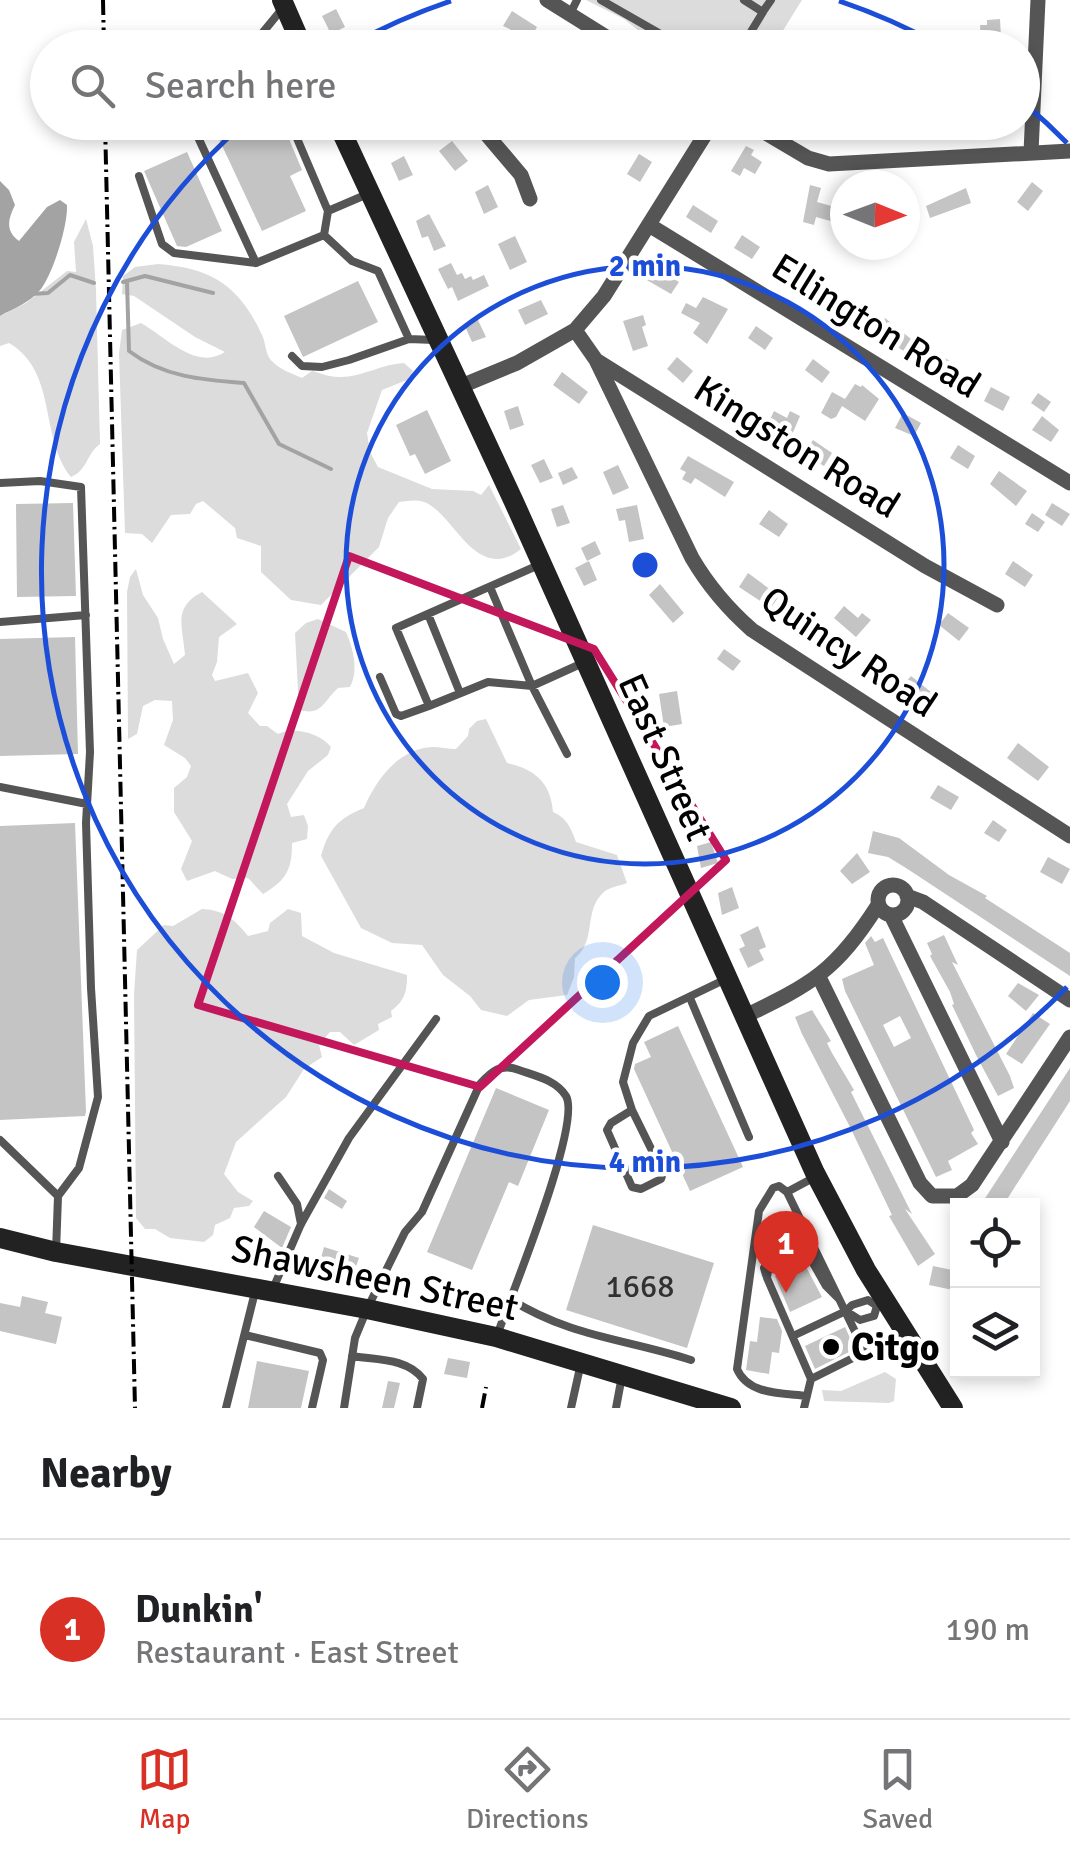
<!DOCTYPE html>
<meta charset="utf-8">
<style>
:root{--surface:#fff;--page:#f6f6f6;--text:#202124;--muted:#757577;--line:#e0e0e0;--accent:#d93025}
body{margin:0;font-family:Signika,sans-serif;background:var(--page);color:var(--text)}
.controls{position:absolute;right:30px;bottom:30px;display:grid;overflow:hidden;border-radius:0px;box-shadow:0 5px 15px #0003}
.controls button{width:90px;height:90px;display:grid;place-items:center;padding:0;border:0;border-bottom:2px solid var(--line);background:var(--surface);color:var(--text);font:50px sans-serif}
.compass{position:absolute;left:830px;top:170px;width:90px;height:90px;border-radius:50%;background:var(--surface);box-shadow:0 5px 15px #0003;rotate:91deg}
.you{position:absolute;left:602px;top:982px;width:35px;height:35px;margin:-25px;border:8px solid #fff;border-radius:50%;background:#1a73e8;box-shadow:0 0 0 15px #1a73e833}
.badge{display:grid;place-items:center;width:65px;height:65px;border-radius:50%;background:var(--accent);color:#fff;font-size:32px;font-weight:700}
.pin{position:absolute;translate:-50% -82px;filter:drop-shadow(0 2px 5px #0008)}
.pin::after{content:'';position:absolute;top:52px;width:35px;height:30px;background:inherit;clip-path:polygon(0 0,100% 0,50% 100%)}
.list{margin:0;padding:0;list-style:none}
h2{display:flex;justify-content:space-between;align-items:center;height:130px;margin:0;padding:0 40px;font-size:42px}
h2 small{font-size:32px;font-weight:400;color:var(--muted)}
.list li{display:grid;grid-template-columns:65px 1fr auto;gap:30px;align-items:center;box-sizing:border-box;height:180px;padding:0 40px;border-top:2px solid var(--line)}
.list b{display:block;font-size:38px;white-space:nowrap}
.list p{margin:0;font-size:32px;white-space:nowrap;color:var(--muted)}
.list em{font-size:32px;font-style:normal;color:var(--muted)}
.icon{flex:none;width:55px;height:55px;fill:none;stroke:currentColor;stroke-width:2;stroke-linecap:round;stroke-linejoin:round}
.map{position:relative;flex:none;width:1070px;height:1408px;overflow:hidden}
.search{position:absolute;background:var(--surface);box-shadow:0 5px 15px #0003;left:30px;right:30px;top:30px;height:110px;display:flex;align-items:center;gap:25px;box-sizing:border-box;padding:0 35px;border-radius:55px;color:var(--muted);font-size:38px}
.sheet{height:310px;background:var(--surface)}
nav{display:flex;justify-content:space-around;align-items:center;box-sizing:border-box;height:140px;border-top:2px solid var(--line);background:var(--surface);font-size:28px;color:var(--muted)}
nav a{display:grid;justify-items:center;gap:5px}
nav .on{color:var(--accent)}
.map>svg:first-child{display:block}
.green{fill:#dcdcdc}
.water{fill:#a3a3a3}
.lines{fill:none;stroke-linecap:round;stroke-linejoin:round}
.stream{stroke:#a3a3a3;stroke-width:4}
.building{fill:#c4c4c4;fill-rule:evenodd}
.lane{stroke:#555;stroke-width:8}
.street{stroke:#555;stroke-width:15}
.secondary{stroke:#222;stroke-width:20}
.rail{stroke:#000;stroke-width:4;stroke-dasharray:15 5 2.5 5;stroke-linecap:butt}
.marked{fill:none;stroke:#c2185b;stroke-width:8;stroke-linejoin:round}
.ring{fill:none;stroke:#1d4ed8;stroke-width:5}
.poi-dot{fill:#000;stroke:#fff;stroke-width:4}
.labels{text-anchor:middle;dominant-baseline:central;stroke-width:9;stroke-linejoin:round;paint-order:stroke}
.number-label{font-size:32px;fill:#313131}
.street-label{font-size:38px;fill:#000;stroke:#fff}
.poi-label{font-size:38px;font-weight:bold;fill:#000;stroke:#fff;text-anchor:start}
.centre{fill:#1d4ed8;stroke:#fff;stroke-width:5}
.ring-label{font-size:30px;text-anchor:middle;font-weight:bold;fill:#1d4ed8;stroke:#fff;stroke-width:9;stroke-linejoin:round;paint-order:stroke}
</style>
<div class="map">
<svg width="1070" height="1408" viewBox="0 0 1070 1408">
<rect width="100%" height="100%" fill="#fff"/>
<path class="green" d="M586,0h216l-30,48 -113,-1 -35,-28z
M86,219l7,27 3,44 4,154c-14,10 -12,26 -29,33 -32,-40 -13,-105 -62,-134l-9,3v-30l26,-13 41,-32 9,1 -2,-30z
M158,264c53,4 81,21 104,71 5,10 2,20 12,28 7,7 19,11 28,15l10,-7c8,2 17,6 26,6 23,1 43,-13 66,-14l9,8 -6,9 -25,10 -15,43 3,19 8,15 54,22 41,2 8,4 8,-10 32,64c-42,34 -65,-28 -91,-44 -10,-7 -20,-4 -31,-3l-11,16 -9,29 -58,58 -30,-5 -30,-28v-26l-24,-8 -2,-10 -32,-27 -7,3 -6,10 -19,1 -19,28 -10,-9 -17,-1 -6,-180 3,-23 19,-7c25,14 55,48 84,29l-30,-15 -61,-41 -12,-2 1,-18 12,-9z
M136,569l7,26 15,23 5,21 11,25 11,-9c-2,-28 -13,-47 17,-63l35,32 -18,13 -2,25 -5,13 3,6 33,-8 10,20 -10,20 12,13h7l11,8c16,-8 42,-1 53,13l-3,8 -20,16 -21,33 4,13 13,-2 4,11 -1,13 -15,4c0,26 -5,37 -29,51l-15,-16 -16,1 -17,-8 -28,10 -6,-12 11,-28 -18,-29v-24l13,-11 4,-11 -6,-8 -21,-13 9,-25 -1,-19 -17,-1 -12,6 -6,28 -9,5 -1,-147 3,-15z
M318,619l28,13c7,16 13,38 4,55l-12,1c-15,14 -16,28 -39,22l-4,-77 11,-10z
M486,719l21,44c28,6 44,20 46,49 14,6 18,16 23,30l41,13 10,28c-7,3 -18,4 -23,9 -21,18 -7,49 -29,66l-1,19 -7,18 -38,5 -22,16 -26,-6 -11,-14 -27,-21 -21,-30 -30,-2 -31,-15 -40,-72c8,-28 17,-37 43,-48 12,-28 34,-59 68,-61 8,0 16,2 24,2l12,-13 1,-7 8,-8z
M202,909c23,1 33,11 46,27l20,-5 2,-8 18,-14 13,4 1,23 32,17 73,22c0,17 -2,25 -16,36l1,6 -14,7 1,6 -25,15 -14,-13h-10l-11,13 3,12 -18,12 -18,28 -50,45 -12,32 14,18 15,9 -4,5 -15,2 -4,10 -15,7 -2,10 -9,7 -34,-4 -15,-9h-10l-9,-11 -2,-224 3,-44 27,-25 9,1z
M885,1372l11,7 -2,22 -5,2 -65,-2 -2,-11 19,1z"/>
<path class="water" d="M0,181l9,9 6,15c-7,14 -10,26 4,36l28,-34 13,-7 7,5c1,21 -14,68 -26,84 -11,14 -27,19 -41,27z"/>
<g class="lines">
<path class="stream" d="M123,282l22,-6 68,17
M127,282l2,69c34,26 74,29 115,32l35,61 52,25
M31,294l17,-1 22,-18 24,8"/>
</g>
<path class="building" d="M336,9l9,18 -14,7 -9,-18z
M512,11l25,16 -7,12 -27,-13z
M1000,19l1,19 -20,1 -1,-14h7v-5z
M211,122h54l5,12 14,-7 18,43 -12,6 16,35 -44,20z
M807,122h34l-3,12 -32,-7z
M452,141l16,20 -13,10 -16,-20z
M746,146l8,4 -3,5 11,7 -7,12 -11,-6 -4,8 -9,-5z
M187,152l35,79 -36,16 -9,-1 -33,-75z
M639,154l13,8 -12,20 -13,-8z
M404,156l9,19 -14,6 -8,-18z
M1032,182l11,9 -15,20 -11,-9z
M488,185l10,22 -14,7 -9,-22z
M810,185l11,3 -4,14 25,7 -4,14 -22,-6 -2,8 -11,-3z
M966,188l5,15 -41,15 -4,-12z
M693,205l25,16 -7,12 -25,-16z
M429,214l17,32 -12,5 -6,-15 -6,2 -6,-17z
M742,235l18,12 -8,12 -18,-11z
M515,236l12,26 -17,8 -12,-26z
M451,263l6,12 5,-2 3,6 6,-3 2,4 11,-5 5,11 -31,15 -6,-14 -4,2 -10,-20z
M796,268l22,11 -6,12 -22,-11z
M651,270l8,5 3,-5 17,12 -8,12 -26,-15z
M358,281l20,41 -75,35 -19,-41z
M703,297l25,12 -21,35 -14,-11 7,-10 -19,-10 5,-10 10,5z
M541,300l7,14 -23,11 -7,-15z
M850,301l17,11 -7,12 -18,-12z
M643,315l3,10 -4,2 6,19 -15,5 -10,-30z
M477,318l9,19 -14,5 -8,-18z
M885,318l26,21 -7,12 -19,-11 3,-5 -10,-5z
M756,326l17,12 -8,12 -17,-12z
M939,354l17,11 -8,13 -17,-11z
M677,357l16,14 -10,12 -16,-14z
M813,359l17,13 -8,11 -17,-13z
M562,372l26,20 -9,12 -26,-19z
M855,384l6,3 1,-2 17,14 -14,22 -23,-15 -6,11 -5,2 -10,-6 11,-21 13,7z
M991,387l19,10 -7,14 -19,-10z
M1038,393l13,9 -7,10 -13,-9z
M518,406l6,19 -14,5 -6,-19z
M427,410l24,51 -26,13 -10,-20 -5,2 -14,-31z
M774,411l13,7 3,-7 10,5 -9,21 -24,-11z
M903,413l18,10 -7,13 -19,-8z
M1042,416l17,14 -8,12 -19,-12z
M813,440l19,13 -8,13 -20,-12z
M958,445l17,11 -7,13 -18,-11z
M688,456l46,26 -9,15 -30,-19 -4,6 -9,-5 4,-7 -6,-3z
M544,459l9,19 -13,5 -9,-18z
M618,465l11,23 -16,7 -10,-23z
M572,467l6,11 -15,7 -5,-12z
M999,471l28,20 -11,15 -26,-22z
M73,503l3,93 -59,1 -1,-93z
M1052,503l18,11 -8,12 -17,-11z
M563,505l7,18 -13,4 -6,-18z
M637,505l7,34 -15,3 -4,-22 -6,1 -3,-12z
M769,510l19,14 -9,13 -20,-13z
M1032,513l13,9 -7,10 -13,-8z
M595,541l6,13 -14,7 -6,-13z
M589,561l8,19 -13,6 -9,-18z
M1013,561l20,14 -8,12 -20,-13z
M748,573l31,23 -8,12 -32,-21z
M660,584l24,29 -11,10 -24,-28z
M844,606l14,12 4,-5 9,7 -15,17 -22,-19z
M948,613l21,15 -10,13 -20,-16z
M75,637l3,117 -78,2v-117z
M724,649l17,12 -8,10 -16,-12z
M911,676l20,16 -11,13 -20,-16z
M677,691l5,33 -18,3 -5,-33z
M1018,743l31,24 -11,14 -31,-23z
M938,785l21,12 -8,13 -21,-12z
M993,820l14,10 -8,12 -15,-9z
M75,823l11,289 -1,4 -85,4v-294z
M873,831l26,7 50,37 38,21 -2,2 85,55v23l-164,-108 -18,-11 -20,-4z
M711,842l7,21 -17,5 -4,-22z
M857,853l13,19 -18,12 -12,-13z
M1048,857l22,12 -8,15 -22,-12z
M732,887l7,21 -17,7 -4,-22z
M758,926l8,21 -7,3 5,10 -16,8 -9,-19 6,-3 -5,-11z
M944,935l14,30 -6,-3 58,114 4,12 -16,8 -20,-37 -26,-54 2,-1 -4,-12 -20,-36 2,-2 -5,-11z
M871,936l4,6 8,-4 91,192 -3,3 7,11 -30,17 4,9 -16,7 -91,-186 -3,-12 32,-14 -9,-22zM900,1016l11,22 -17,9 -11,-22z
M1018,983l21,12 -13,16 -18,-15z
M812,1010l19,31 -4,2 5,10 22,37 -3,2 61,122 -7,-5 30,45 -17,12 -29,-50 3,-1 -42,-88 -48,-93 -7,-17z
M1033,1013l17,11 -28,40 -16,-10z
M678,1026l65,141 -53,24 -56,-122 1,-5 16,-7 -7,-15z
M1070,1068v33l-59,92 -8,13h-23z
M496,1088l53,22 -31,76 -9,-4 -37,88 -45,-18z
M329,1189l18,12 -5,8 -18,-11z
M264,1211l27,16 -9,21 -28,-21z
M593,1225l121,38 -27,85 -121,-38z
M324,1247l35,11 -5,14 -19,-7 -1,5 -15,-5z
M804,1263l18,34 -32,15 -15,-36z
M933,1266l24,5 -4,19 -24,-5z
M22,1296l26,6 -3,11 17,4 -6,27 -56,-13v-28l20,4z
M760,1317l17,2 5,12 -3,22 -7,-1 -3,22 -23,-4 4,-29 7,1z
M845,1327l10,22 -40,20 -10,-23z
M448,1358l22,4 -3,16 -23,-4z
M257,1361l52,10 -8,37h-53z
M388,1381l12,2 -6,25h-12z"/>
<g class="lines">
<path class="lane" d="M601,0l84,48
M762,13l9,-13
M570,14l7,-14
M250,48l32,-39
M741,48l22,-36 -19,-12
M191,122l65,141 68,-28 4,-24
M290,122l38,89 42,-18
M139,176l23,68 12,9 82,10
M324,235l28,26 26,10 31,68 25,1
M292,356l10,10 20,1 27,-7 60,-21
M0,483l40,-2 41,6 9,265 -4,71 5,165 7,109 -19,71 -21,28
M541,564l-145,64 33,78 59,-24 44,4 53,-24
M490,587l42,99 35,68
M428,614l32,79
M0,622l86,-7
M380,677l16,37 5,2 28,-10
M0,787l87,17
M690,998l59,139
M632,1110l-21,13 -4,7 25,57 9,2 20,-10 2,-6 -31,-63 -9,-28 10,-39 16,-27 77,-37
M0,1140l58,56 -2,56
M278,1176l19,28 4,20
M787,1192l-8,-6 -6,2 -14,23 -22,158c11,26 45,24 70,27
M766,1275l-2,-7 6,-9 29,-17 5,-18
M272,1291l29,-67 48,-86 87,-119
M510,1299c60,38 116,40 181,61
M846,1311l14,9 14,-4 3,-10
M245,1335l75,18 3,7 -11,48
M795,1335l51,-24 6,-6 16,-5 9,6 7,-2
M352,1356c25,4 55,2 71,23l-6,29
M811,1379l54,-27 -78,-160 28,-15
M226,1408l29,-116
M344,1408l11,-70 12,-29 38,-77 17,-20 58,-128c12,-13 21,-21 39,-14 17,6 37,10 47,26 16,28 -55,199 -68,237
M571,1408l10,-45
M616,1408l6,-32
M804,1408l7,-29 -44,-101 1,-7 33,-16 8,1 17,30 13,13"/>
<path class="street" d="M547,0l77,48
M476,122l45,53 9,24
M747,122l61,36 21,6 241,-13
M1031,152l7,-152
M649,225l421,258
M575,330l21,30 329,206 72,39
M596,360l96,198c17,29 35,50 60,72l318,206
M459,387l58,-24 58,-33 29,-34 109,-174
M878 900a15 15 0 1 1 30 0a15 15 0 1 1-30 0Z
M907,896l16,6 147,98
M891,915l111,227
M819,977l101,206 12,13h25l15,-11 98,-148
M743,1017c69,-33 93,-46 135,-112"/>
<path class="secondary" d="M282,0l21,48
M337,122l177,380 301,671 51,97 87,138
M0,1238l56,14 311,57 129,28 235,71"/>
<path class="rail" d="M103,0l1,48
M105,122l30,1286
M482,1408l4,-21"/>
</g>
<path class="marked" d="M349,556l245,93 132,211 -246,227 -282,-82z"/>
<g class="ring">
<circle cx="645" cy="565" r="299"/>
<path d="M1067 987A597 597 0 1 1 242 125M351 45A597 597 0 0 1 451 1M839 1A597 597 0 0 1 939 45M1025 104A597 597 0 0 1 1067 143"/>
</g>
<circle class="poi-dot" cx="831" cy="1347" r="10"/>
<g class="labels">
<g class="number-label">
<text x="640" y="1286">1668</text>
</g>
<g class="street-label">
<text transform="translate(876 326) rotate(32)">Ellington Road</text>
<text transform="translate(797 447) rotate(32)">Kingston Road</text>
<text transform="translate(849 652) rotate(34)">Quincy Road</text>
<text transform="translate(665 757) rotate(66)">East Street</text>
<text transform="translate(375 1278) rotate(12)">Shawsheen Street</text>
</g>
<g class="poi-label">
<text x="851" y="1347">Citgo</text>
</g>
</g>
<circle cx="645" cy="565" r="15" class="centre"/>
<g class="ring-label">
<text x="645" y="276">2 min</text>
<text x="645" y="1172">4 min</text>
</g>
</svg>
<div class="controls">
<button><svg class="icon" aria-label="locate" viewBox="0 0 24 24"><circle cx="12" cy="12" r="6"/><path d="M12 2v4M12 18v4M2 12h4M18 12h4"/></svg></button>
<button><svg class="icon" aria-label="layers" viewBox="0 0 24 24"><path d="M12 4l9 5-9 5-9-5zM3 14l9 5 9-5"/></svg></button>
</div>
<svg class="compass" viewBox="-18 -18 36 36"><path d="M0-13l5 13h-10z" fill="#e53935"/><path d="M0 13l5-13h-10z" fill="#757577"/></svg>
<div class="you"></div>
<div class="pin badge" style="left:786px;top:1293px">1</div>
<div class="search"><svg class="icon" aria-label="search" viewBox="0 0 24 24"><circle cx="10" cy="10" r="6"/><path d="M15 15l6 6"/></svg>Search here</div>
</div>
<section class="sheet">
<h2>Nearby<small></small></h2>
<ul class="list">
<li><span class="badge">1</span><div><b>Dunkin'</b><p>Restaurant · East Street</p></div><em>190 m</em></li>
</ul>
</section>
<nav>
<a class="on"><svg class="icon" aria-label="map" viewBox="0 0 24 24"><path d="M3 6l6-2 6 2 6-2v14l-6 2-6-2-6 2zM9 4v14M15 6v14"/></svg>Map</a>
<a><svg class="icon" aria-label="directions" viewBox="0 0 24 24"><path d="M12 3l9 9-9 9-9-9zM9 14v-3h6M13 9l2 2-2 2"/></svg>Directions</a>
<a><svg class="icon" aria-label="saved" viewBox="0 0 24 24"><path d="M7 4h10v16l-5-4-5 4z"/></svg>Saved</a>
</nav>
